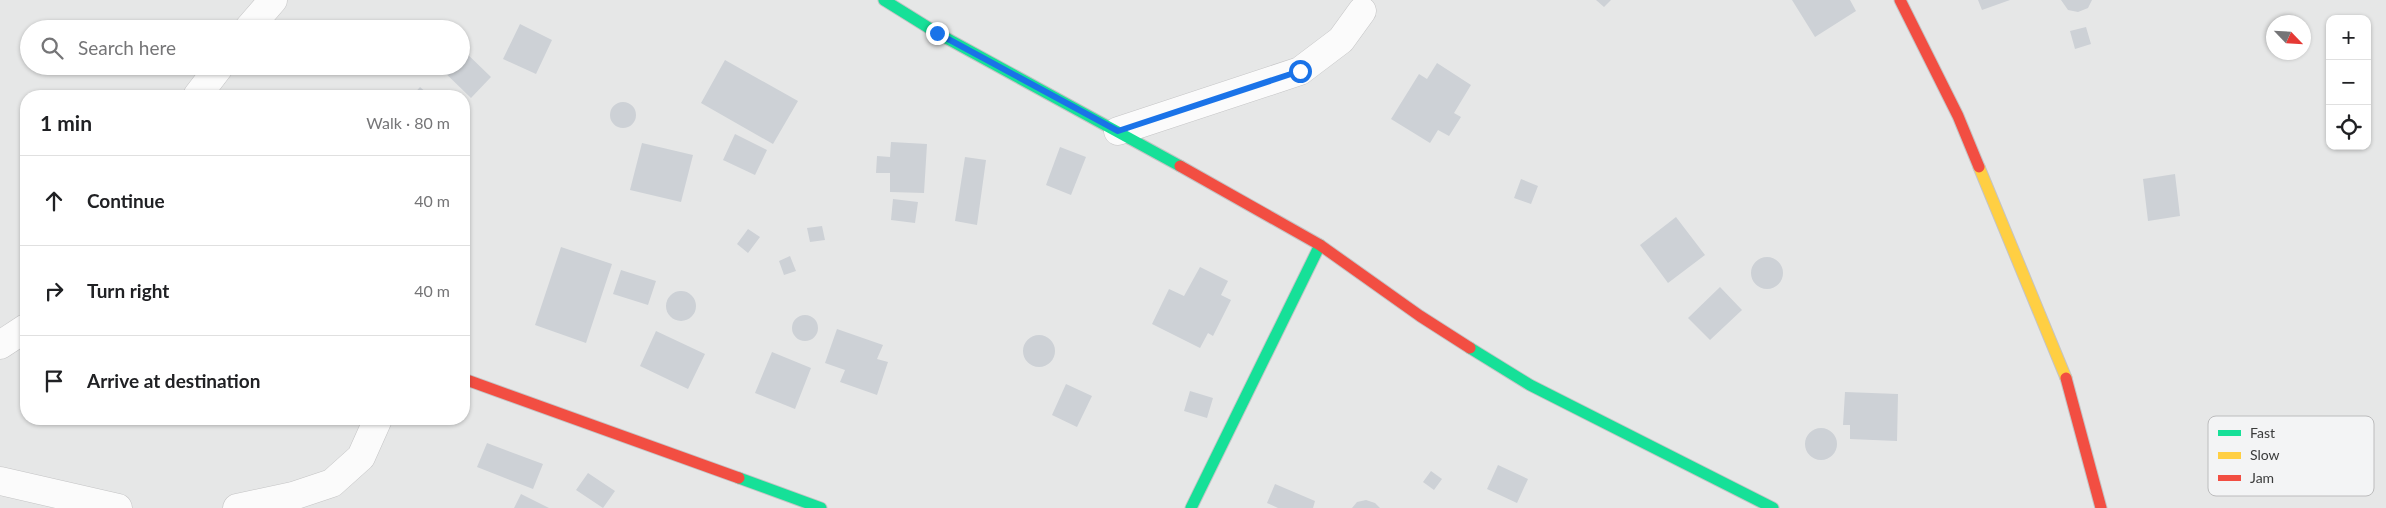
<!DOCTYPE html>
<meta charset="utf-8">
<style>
:root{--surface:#fff;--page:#f2f2f2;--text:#202124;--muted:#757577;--line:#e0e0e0}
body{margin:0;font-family:Lato,sans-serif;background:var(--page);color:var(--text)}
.controls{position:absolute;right:15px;top:15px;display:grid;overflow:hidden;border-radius:10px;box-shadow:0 1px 4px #0004}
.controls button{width:45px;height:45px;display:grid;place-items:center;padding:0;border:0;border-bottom:1px solid var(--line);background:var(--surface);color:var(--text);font:25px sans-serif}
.compass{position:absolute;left:2266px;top:15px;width:45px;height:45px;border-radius:50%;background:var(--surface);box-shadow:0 1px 4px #0004;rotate:115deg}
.stop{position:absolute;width:15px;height:15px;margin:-11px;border:4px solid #1a73e8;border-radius:50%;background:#fff}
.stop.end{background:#1a73e8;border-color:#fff;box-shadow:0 1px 5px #0008}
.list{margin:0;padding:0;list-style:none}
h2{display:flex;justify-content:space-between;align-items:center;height:65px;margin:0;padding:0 20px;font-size:21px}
h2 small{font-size:16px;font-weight:400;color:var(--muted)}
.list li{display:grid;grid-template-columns:32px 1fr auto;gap:15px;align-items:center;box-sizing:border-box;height:90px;padding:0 20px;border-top:1px solid var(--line)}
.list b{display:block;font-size:19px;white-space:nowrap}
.list em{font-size:16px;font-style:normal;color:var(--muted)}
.icon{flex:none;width:28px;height:28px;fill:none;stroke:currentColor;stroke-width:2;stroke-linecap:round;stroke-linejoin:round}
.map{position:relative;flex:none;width:2386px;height:508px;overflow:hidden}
.search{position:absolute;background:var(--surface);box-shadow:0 1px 4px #0004;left:20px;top:20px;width:450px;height:55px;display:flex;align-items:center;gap:12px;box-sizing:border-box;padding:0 18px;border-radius:28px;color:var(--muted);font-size:19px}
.panel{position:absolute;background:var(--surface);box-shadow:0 1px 4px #0004;left:20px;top:90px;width:450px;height:335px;border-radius:20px}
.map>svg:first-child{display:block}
.building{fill:#cdd1d6}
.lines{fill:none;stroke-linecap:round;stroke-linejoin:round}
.street-casing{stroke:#c4c4c5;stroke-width:29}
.fast-casing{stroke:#c4c4c5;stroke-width:13}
.slow-casing{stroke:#c4c4c5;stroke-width:13}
.jam-casing{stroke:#c4c4c5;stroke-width:13}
.street{stroke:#fbfbfb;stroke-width:28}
.fast{stroke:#16e098;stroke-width:11}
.slow{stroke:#ffcf43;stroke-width:11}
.jam{stroke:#f24e42;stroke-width:11}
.route{stroke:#1a73e8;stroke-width:6}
.key{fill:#f3f4f5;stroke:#bcbcbd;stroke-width:1}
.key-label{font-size:14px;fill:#3a3b3b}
</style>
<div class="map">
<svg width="2386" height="508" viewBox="0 0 2386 508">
<rect width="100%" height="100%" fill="#e6e7e7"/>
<path class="building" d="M1596,0h15l-7,7z
M1792,0h58l6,11 -41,26z
M1978,0h32l-28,10z
M2061,0h31l-4,8 -10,4 -10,-2z
M82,22l11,7h-15z
M520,24l32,16 -16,34 -33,-15z
M2086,27l5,17 -16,5 -5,-18z
M461,48l30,29 -20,21 -33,-32h23z
M725,60l73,41 -25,43 -72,-41z
M1437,63l34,22 -17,28 7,4 -12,19 -11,-6 -8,13 -39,-24 28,-45 8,5z
M420,87l10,9h-18z
M610 115a13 13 0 1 1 26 0a13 13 0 1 1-26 0Z
M735,134l32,16 -12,25 -32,-15z
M891,142l36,2 -3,49 -34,-1v-19h-14l1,-17 13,1z
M642,143l51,12 -12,47 -51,-12z
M1060,147l26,10 -15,38 -25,-10z
M965,157l21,3 -9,65 -22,-4z
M26,159v14l-6,-4z
M2175,174l5,42 -32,5 -5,-42z
M1521,179l17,7 -7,18 -17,-6z
M893,199l25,3 -3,21 -24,-3z
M1676,217l29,38 -37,28 -28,-38z
M822,226l3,14 -15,2 -3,-14z
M748,229l12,8 -12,16 -11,-9z
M561,247l51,17 -26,79 -51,-18z
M790,256l6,15 -12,4 -5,-14z
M1751 273a16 16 0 1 1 32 0a16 16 0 1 1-32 0Z
M1200,267l28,14 -7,14 10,5 -18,36 -5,-3 -8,15 -48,-24 17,-35 15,7z
M621,270l35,11 -8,24 -35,-11z
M1720,287l22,23 -32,30 -22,-22z
M666 306a15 15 0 1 1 30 0a15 15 0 1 1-30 0Z
M792 328a13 13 0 1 1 26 0a13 13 0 1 1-26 0Z
M837,329l46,16 -6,14 11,3 -11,33 -37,-13 5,-12 -20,-7z
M656,331l49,23 -17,35 -48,-23z
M1023 351a16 16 0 1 1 32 0a16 16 0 1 1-32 0Z
M772,352l39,16 -16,41 -40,-16z
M1066,384l26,12 -15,31 -25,-12z
M1190,391l23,7 -6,20 -23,-7z
M1845,392l53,2 -1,47 -47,-2v-14h-7z
M1805 444a16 16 0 1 1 32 0a16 16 0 1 1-32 0Z
M487,443l56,21 -10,25 -56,-22z
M1498,465l30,14 -11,24 -30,-14z
M1431,471l11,8 -8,11 -11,-8z
M588,473l27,18 -12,17 -27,-18z
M1275,484l40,17 -2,7h-35l-11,-5z
M521,494l28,14h-35z
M1366,500l9,3 5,5h-28l5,-6z"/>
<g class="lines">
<g class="street-casing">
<path id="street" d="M248,29l25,-29
M197,96l23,-30
M1118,131l182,-60 41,-31 21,-29
M0,345l26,-17
M0,481l118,27
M237,508l56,-12 39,-13 29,-26 17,-38"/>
</g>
<g class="fast-casing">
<path id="fast" d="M884,0l53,33 243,133
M1470,348l60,37 243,123
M739,478l82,30
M1191,508l129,-263"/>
</g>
<g class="slow-casing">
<path id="slow" d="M1979,167l87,211"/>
</g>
<g class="jam-casing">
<path id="jam" d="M1900,0l58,116 21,51
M1180,166l140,79 100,71 50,32
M2066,378l35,130
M464,379l275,99"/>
</g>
<use href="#street" class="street"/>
<use href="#fast" class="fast"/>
<use href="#slow" class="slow"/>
<use href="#jam" class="jam"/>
</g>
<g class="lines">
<path class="route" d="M937,33l181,98 182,-60"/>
</g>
<rect x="2208" y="416" width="166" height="80" rx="8" class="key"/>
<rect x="2218" y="430" width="23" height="6" fill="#16e098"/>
<rect x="2218" y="452" width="23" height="7" fill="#ffcf43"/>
<rect x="2218" y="475" width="23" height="6" fill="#f24e42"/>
<g class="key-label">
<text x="2250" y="438">Fast</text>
<text x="2250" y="460">Slow</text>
<text x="2250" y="483">Jam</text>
</g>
</svg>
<div class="controls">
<button>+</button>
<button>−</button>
<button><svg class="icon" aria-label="locate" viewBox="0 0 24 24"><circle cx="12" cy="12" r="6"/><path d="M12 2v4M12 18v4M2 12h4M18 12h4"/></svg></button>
</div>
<svg class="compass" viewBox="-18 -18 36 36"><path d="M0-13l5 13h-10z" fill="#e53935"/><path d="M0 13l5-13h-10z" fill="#757577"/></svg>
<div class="stop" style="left:1300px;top:71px"></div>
<div class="stop end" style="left:937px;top:33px"></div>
<div class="search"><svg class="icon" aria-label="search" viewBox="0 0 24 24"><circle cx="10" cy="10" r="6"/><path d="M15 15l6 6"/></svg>Search here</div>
<section class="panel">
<h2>1 min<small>Walk · 80 m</small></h2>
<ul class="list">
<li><svg class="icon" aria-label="ahead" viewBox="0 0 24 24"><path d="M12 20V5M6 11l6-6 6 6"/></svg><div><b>Continue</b></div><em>40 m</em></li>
<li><svg class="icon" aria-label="right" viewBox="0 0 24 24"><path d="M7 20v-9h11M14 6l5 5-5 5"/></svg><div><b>Turn right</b></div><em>40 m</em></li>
<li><svg class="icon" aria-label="arrive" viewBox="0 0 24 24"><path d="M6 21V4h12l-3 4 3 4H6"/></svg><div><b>Arrive at destination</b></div></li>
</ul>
</section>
</div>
